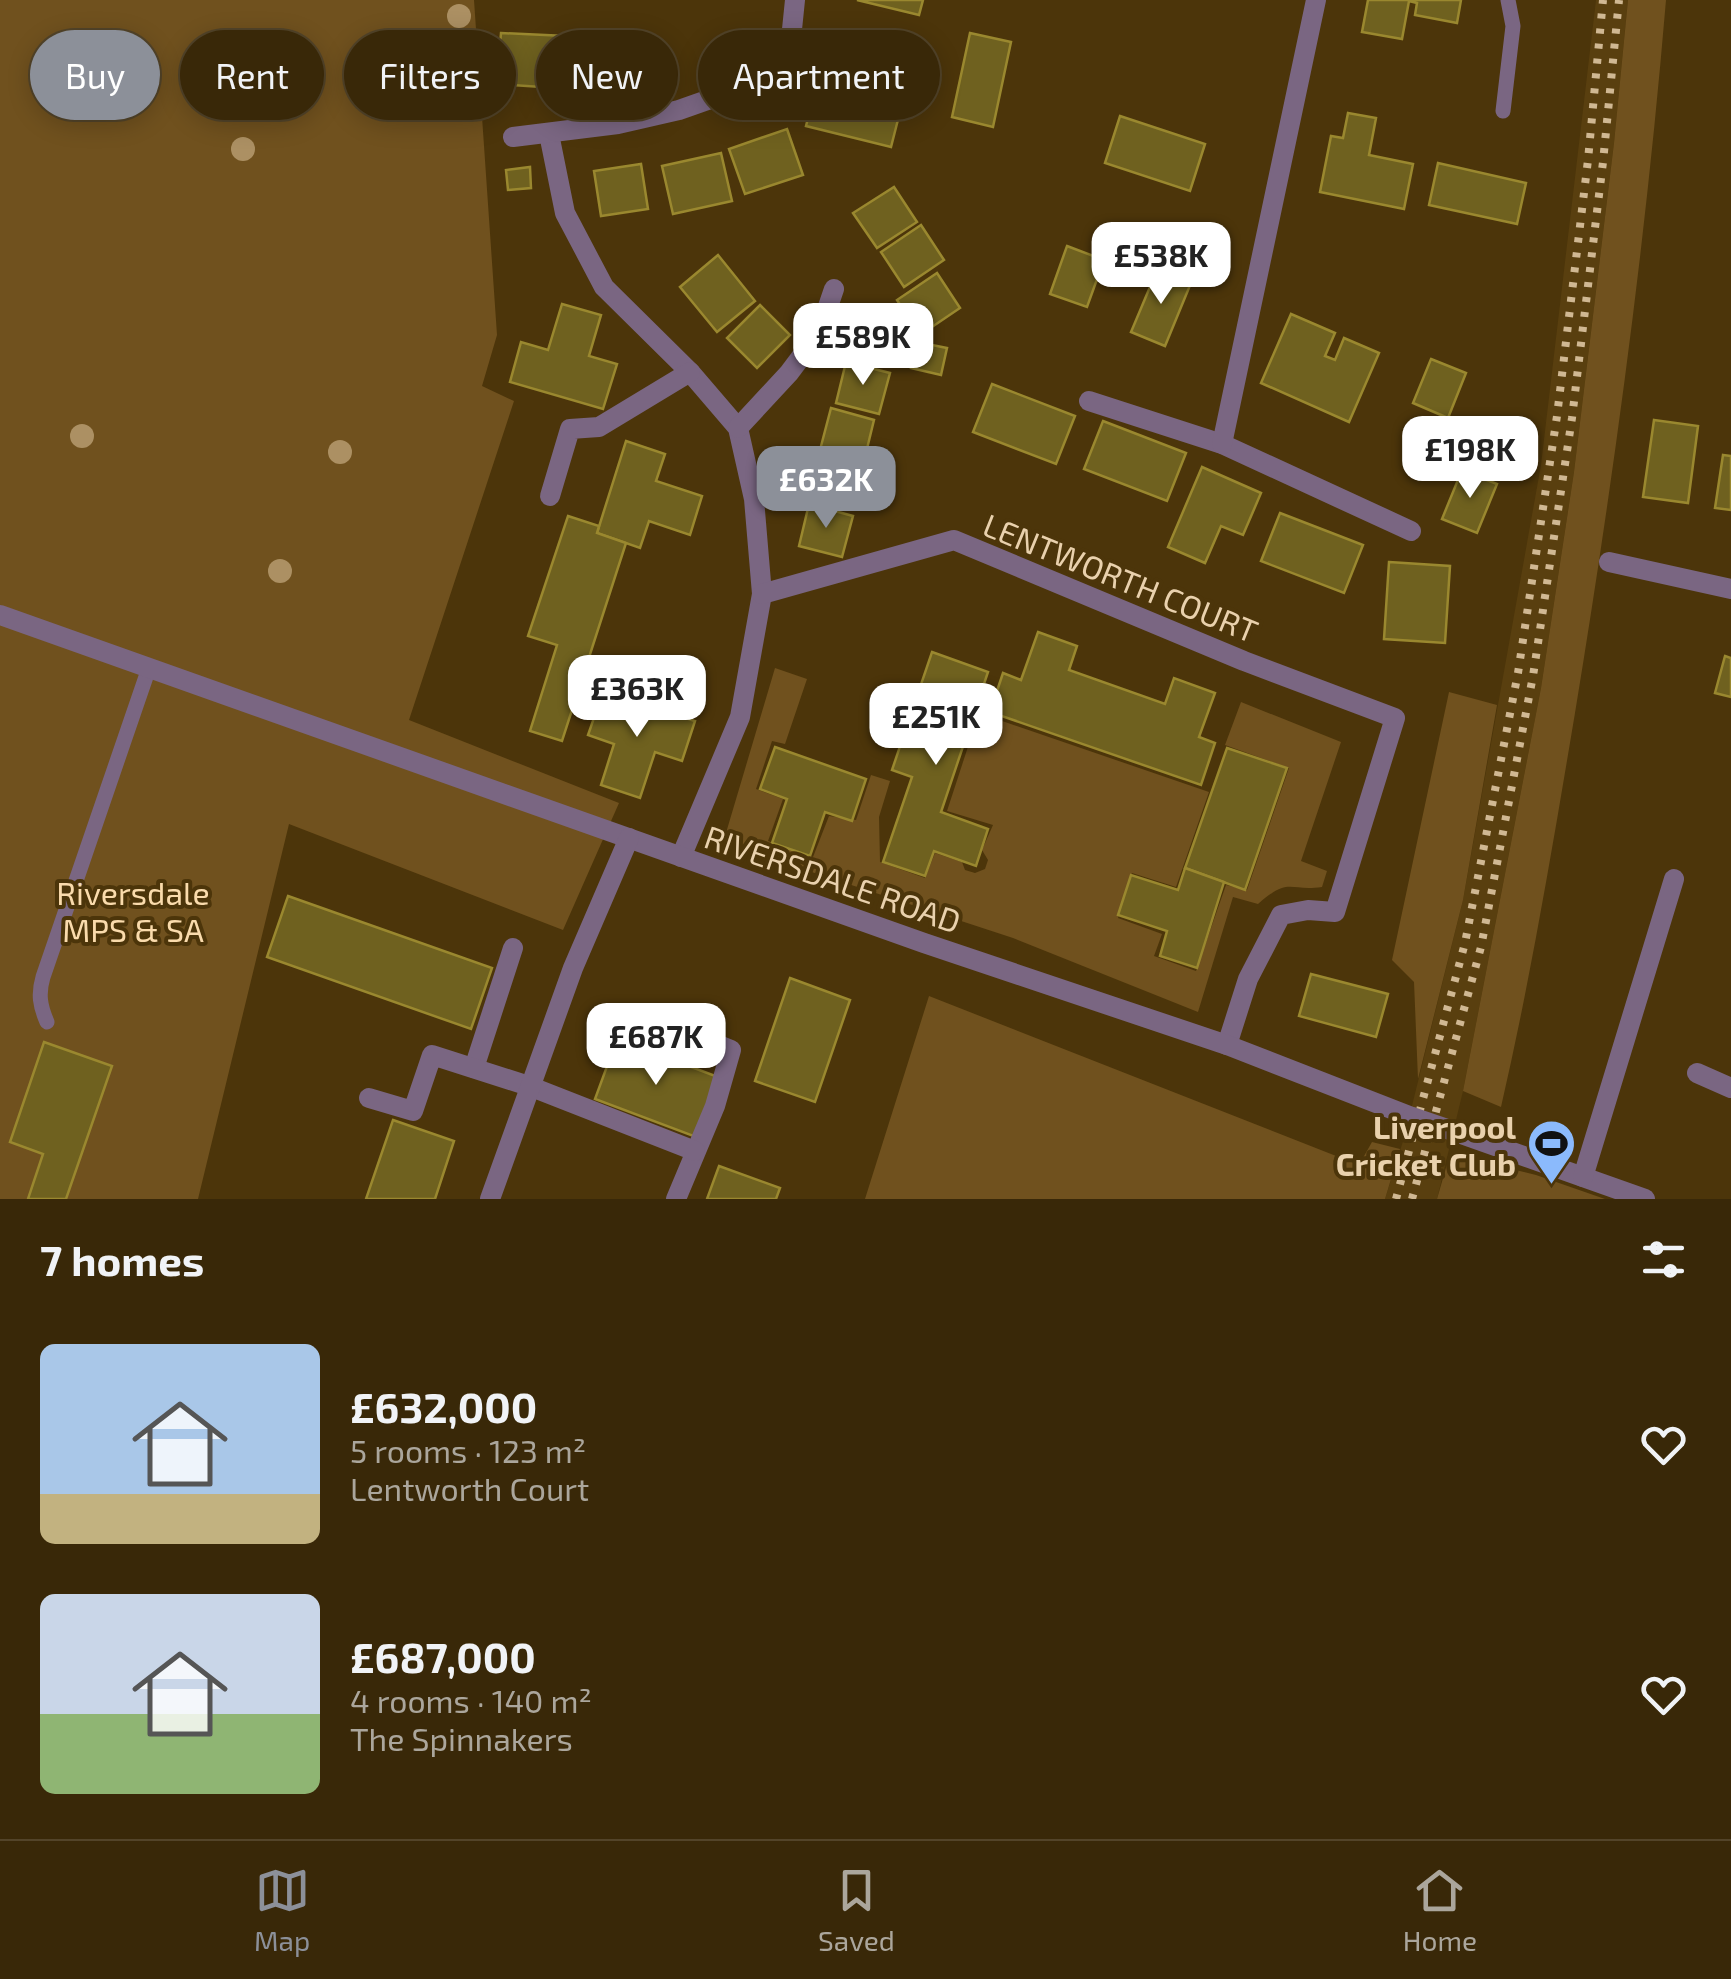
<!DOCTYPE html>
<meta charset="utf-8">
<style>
:root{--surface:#392808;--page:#443416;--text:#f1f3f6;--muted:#aba69c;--line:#534429;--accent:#8c9099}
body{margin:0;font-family:"Exo 2",sans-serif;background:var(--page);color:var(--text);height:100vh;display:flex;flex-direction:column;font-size:38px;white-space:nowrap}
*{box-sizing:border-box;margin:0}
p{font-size:32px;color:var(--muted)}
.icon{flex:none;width:55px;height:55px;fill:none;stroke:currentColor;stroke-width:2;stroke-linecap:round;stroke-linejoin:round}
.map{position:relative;height:1199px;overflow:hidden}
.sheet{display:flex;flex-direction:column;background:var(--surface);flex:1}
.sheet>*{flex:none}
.banner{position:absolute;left:30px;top:30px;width:1000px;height:90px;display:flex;gap:20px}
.price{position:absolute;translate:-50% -85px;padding:0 22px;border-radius:20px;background:#fff;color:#222;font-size:32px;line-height:65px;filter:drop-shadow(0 2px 5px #0008)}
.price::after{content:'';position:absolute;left:50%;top:60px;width:30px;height:22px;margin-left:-15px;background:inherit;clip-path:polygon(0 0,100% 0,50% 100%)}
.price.current{background:var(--accent);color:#fff}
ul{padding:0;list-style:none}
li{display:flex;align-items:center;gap:30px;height:250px;padding:0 40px}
li span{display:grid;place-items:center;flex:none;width:280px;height:200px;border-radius:15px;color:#555}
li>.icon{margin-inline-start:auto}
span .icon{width:120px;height:120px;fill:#fffc;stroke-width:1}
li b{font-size:42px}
h2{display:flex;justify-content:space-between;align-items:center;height:120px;padding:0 40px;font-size:42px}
.tag{padding:0 35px;border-radius:45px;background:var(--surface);box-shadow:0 5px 25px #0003,0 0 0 2px var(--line);font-size:35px;line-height:90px}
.tag.current{background:var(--accent);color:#fff}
.tabs{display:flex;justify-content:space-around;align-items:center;height:140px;border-top:2px solid var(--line);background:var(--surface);font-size:28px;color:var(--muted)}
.tabs a{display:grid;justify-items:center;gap:5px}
.tabs .current{color:var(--accent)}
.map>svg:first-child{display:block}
.built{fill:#593f0f}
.green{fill:#70511e}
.building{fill:#6f611f;stroke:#9a882f;stroke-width:2.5}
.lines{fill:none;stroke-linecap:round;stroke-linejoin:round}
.lane{stroke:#7a6682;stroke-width:15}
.street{stroke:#7a6682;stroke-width:20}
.rail{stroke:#d0b893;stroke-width:8;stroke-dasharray:5 10;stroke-linecap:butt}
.street-bridge{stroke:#7a6682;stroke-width:20}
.tree{fill:#ac9063}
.labels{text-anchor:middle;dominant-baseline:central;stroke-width:8;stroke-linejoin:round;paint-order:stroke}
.street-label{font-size:32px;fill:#e9d1ad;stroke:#4c350a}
.park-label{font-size:32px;fill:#fadbac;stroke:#4c350a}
.poi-label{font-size:32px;font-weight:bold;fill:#e9d1ad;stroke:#4c350a;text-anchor:end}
</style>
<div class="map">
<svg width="1731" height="1199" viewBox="0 0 1731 1199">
<rect width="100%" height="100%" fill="#4c350a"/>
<polygon class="built" points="1596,0 1628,0 1614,143 1574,472 1541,688 1463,1091 1437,1199 1385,1199 1404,1138 1463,900 1541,465"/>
<g class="green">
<polygon points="0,0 474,0 497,335 482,386 514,401 409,720 619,803 563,930 289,824 198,1199 0,1199"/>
<path d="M1628 0H1666C1646 239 1614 476 1575 713 1553 844 1531 977 1501 1107L1463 1091 1541 688 1574 472 1614 143Z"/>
<path d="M775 668 807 679 785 744 772 741 756 789 783 799 768 841 813 857 829 816 856 820 871 775 890 781 879 817 880 862 925 878 935 853 962 862 965 870 975 873 985 869 988 860 982 850 993 825 947 811 979 713 1209 792 1176 887 1132 873 1118 918 1162 934 1154 956 1196 971 1226 885 1247 890 1289 768 1225 745 1241 702 1341 742 1301 861 1327 871 1322 887C1289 892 1290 876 1258 904L1233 897 1198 1012 1013 938 723 843Z"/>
<polygon points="1449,692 1497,705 1463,900 1418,1079 1414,982 1392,960"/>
<polygon points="929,996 1359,1165 1372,1142 1400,1149 1385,1199 865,1199"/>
<polygon points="1450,1154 1536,1175 1605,1199 1437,1199"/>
</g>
<g class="building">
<polygon points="857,0 923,0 919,15"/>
<polygon points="1368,0 1461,0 1457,23 1415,15 1417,3 1409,1 1402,39 1362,32"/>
<polygon points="501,33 587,37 586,90 497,84"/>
<polygon points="970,33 1011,42 993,127 952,117"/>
<polygon points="817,83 902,104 891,147 806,126"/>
<polygon points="1348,113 1376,118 1369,155 1413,164 1404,209 1320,192 1331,136 1343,138"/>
<polygon points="1120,116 1205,144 1190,191 1105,163"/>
<polygon points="787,129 803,175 745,194 729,149"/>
<polygon points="721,153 732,201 673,214 662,166"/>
<polygon points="1438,163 1526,183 1517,224 1429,205"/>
<polygon points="641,164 648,209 601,216 594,171"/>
<polygon points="530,167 531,188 508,190 506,170"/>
<polygon points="894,187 917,222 877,248 853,213"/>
<polygon points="921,225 944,260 904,287 881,252"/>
<polygon points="1067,246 1104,260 1087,307 1050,294"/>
<polygon points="718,255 755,301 717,332 680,287"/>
<polygon points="1158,268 1191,283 1165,346 1131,332"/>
<polygon points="937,273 960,308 920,335 897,300"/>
<polygon points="562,304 601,315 589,356 617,364 603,409 510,382 521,342 548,350"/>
<polygon points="760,305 790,335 757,368 727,338"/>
<polygon points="1291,314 1335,333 1325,356 1335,360 1344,338 1379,353 1349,422 1261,383"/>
<polygon points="917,342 947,348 941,375 911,368"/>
<polygon points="1431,359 1466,373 1448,418 1413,403"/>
<polygon points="846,362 890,373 879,414 836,403"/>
<polygon points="992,384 1075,416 1056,464 973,432"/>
<polygon points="831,408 874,420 864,461 820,450"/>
<polygon points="1444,419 1491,437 1478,476 1429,458"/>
<polygon points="1654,420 1698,426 1688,503 1643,497"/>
<polygon points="1103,421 1186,453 1167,501 1084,469"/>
<polygon points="626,441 665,454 656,481 702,496 690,535 649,521 640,548 597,533"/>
<polygon points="1723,455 1731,456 1731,510 1715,508"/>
<polygon points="819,456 862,467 852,509 808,497"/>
<polygon points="1202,467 1261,493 1243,535 1221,526 1205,563 1168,547"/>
<polygon points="1462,470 1497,484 1477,533 1442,519"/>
<polygon points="809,504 853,516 842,557 799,546"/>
<polygon points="1280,513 1363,545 1344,593 1261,561"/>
<polygon points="568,516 599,526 597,533 626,543 562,741 530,731 557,645 528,636"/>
<polygon points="1389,562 1450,566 1445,643 1384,639"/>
<polygon points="1038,632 1077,646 1069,670 1165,704 1174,678 1215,693 1199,737 1215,743 1201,785 990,712 1003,673 1021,680"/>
<polygon points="932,652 988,672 941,812 988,829 976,866 934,851 925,876 883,862 912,777 892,770"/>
<polygon points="1725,656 1731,658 1731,697 1715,693"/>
<polygon points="603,692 695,721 682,761 655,752 640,798 601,785 614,744 588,735"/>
<polygon points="775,747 866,779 852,821 825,812 810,856 772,843 787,799 760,789"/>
<polygon points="1227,748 1287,768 1245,890 1185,868"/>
<polygon points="1185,868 1224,882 1197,968 1160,956 1167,931 1118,915 1131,875 1178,890"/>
<polygon points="288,896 492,968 471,1029 267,957"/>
<polygon points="1311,974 1388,994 1376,1037 1299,1016"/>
<polygon points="790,978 850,1000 815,1102 755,1081"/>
<polygon points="617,1039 718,1077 696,1137 595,1099"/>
<polygon points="44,1042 112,1066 66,1199 28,1199 43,1154 10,1142"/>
<polygon points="393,1120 454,1141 435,1199 366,1199"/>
<polygon points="719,1166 780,1188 776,1199 707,1199"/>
</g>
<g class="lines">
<g class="lane">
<polyline points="1503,111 1513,26 1508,0"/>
<path d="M47 1022C40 1006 38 994 43 977L149 668"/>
</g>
<g class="street">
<polyline points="790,49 917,70 919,63"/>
<polyline points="549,134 565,213 604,287 690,372 738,428 754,499 762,594 740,717 681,857"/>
<polyline points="513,137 618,124 679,110 750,85 790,49 795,0"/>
<polyline points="1089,401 1222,444 1411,531"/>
<polyline points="738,428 789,373 819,333 834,289"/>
<polyline points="1222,444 1316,0"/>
<polyline points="550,496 570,429 599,427 690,372"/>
<polyline points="1609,562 1731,589"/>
<polyline points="762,594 954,540 1244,661 1395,718 1335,912 1308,910 1281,915 1248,979 1227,1045"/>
<polyline points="0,615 924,943 1227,1045 1412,1117"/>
<polyline points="647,1016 731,1050 715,1106 676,1199"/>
<polyline points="474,1068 513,948"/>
<polyline points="1697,1073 1731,1088"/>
<polyline points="369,1098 413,1111 432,1055 529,1086 695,1151"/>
<polyline points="1453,1131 1645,1199"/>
<polyline points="1583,1177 1674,879"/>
<polyline points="490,1199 573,968 629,838"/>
</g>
<g class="rail">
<polyline points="1396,1199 1465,943 1518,673 1557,416 1588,160 1603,0"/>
<polyline points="1412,1199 1481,947 1533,676 1572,418 1603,162 1619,0"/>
</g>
<polyline class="street-bridge" points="1412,1117 1453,1131"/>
</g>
<g class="tree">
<circle cx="459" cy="16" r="12"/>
<circle cx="243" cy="149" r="12"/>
<circle cx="82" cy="436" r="12"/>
<circle cx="340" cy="452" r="12"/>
<circle cx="280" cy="571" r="12"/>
</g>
<defs>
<symbol id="stadium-pin" viewBox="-11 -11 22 30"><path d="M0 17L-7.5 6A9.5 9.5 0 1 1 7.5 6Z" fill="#8bbafc" stroke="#4c350a"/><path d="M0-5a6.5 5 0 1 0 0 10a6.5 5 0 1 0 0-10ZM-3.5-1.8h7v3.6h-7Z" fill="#111"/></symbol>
</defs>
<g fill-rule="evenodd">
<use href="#stadium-pin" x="1524" y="1116" width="55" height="75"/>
</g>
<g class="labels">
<g class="street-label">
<text transform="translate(1121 577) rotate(22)">LENTWORTH COURT</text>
<text transform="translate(833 878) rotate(19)">RIVERSDALE ROAD</text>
</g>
<g class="park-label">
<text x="133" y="892">Riversdale<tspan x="133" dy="37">MPS &amp; SA</tspan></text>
</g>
<g class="poi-label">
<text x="1516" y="1126">Liverpool<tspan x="1516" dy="37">Cricket Club</tspan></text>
</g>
</g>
</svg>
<b class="price" style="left:1161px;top:307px">£538K</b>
<b class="price" style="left:863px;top:388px">£589K</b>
<b class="price" style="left:1470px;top:501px">£198K</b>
<b class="price current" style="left:826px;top:531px">£632K</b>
<b class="price" style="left:637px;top:740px">£363K</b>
<b class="price" style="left:936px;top:768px">£251K</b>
<b class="price" style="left:656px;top:1088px">£687K</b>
<div class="banner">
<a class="tag current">Buy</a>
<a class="tag">Rent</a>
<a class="tag">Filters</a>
<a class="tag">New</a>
<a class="tag">Apartment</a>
</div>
</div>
<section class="sheet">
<h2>7 homes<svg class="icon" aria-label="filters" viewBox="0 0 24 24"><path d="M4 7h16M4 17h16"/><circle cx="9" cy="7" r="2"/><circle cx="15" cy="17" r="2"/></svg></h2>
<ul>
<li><span style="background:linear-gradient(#a9c7e8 75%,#c2b280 0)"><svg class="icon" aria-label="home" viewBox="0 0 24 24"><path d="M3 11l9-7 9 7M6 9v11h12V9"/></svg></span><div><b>£632,000</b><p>5 rooms · 123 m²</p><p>Lentworth Court</p></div><svg class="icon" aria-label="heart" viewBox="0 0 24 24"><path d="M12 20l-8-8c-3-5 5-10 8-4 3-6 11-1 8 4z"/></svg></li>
<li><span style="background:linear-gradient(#c9d6e8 60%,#8fb573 0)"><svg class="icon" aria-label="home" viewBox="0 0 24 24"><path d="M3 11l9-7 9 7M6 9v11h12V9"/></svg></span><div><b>£687,000</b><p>4 rooms · 140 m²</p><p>The Spinnakers</p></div><svg class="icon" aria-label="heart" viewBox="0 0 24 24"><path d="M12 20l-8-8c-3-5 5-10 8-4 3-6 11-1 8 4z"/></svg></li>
</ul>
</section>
<nav class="tabs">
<a class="current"><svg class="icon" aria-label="map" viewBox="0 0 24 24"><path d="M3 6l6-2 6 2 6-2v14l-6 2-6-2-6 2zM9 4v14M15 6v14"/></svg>Map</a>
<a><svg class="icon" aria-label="saved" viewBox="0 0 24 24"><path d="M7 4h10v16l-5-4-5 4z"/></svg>Saved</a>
<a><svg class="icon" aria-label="home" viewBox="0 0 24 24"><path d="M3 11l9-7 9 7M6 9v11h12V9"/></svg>Home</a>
</nav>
